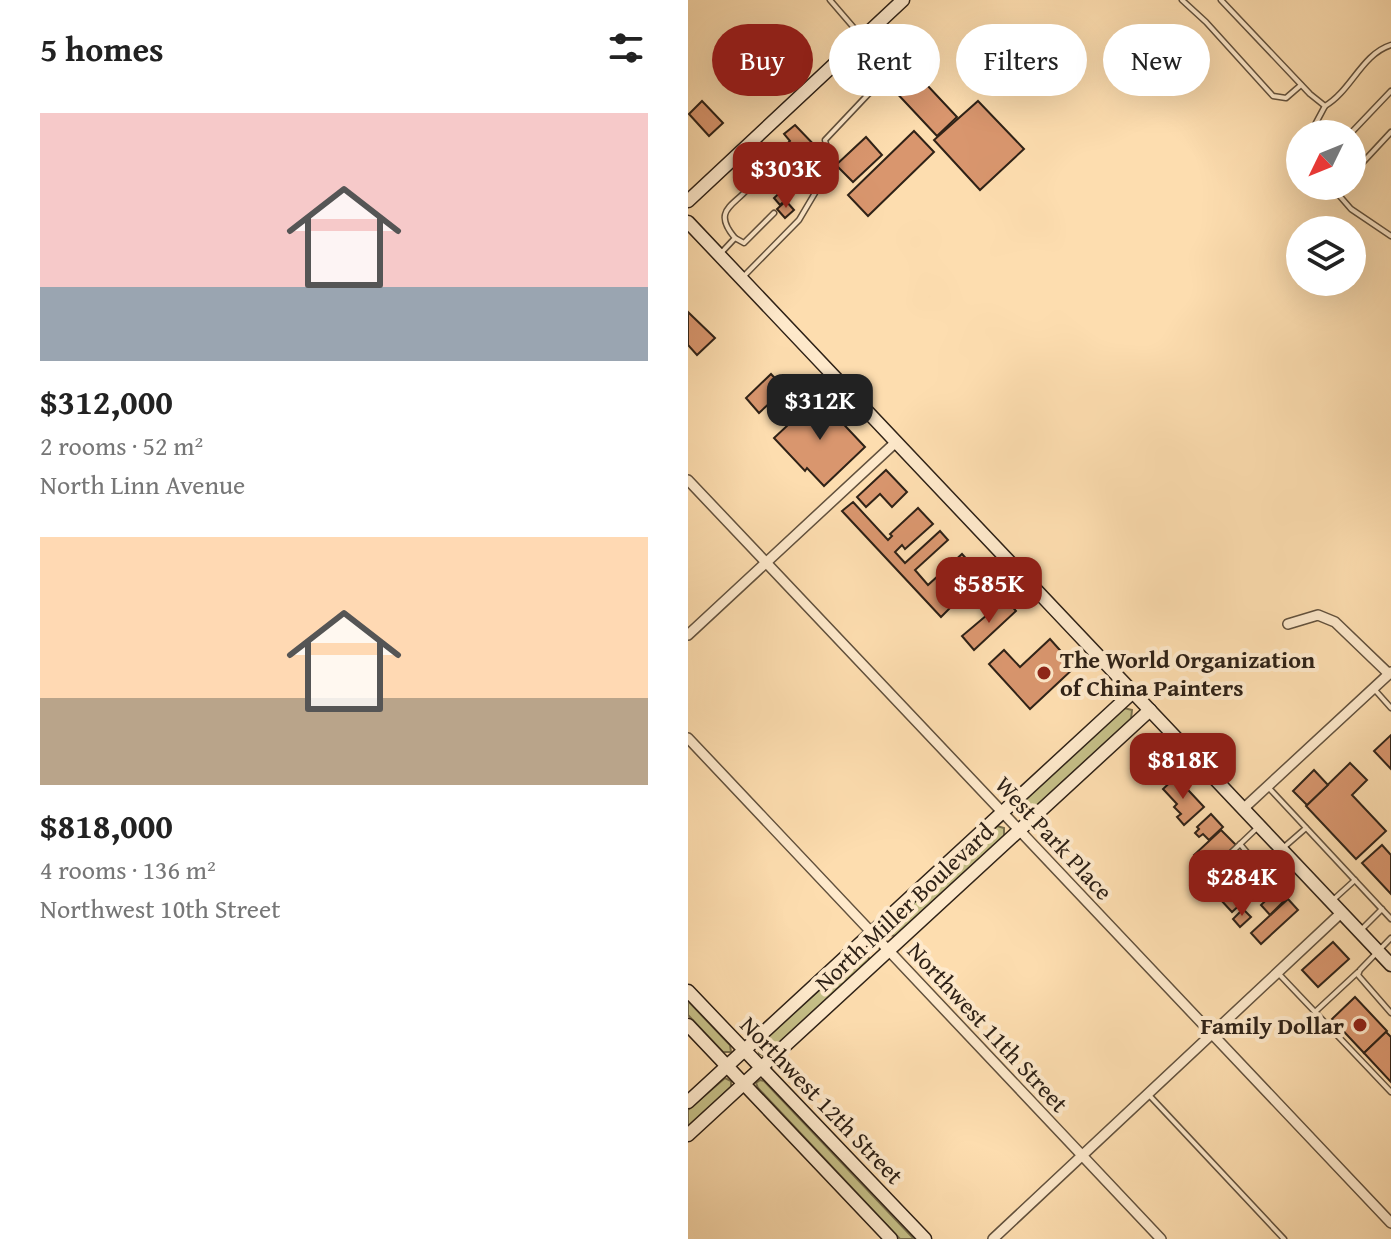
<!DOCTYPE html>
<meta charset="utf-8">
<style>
:root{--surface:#fff;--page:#f6f6f6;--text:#222;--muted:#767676;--accent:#8f2418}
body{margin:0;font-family:"Gentium Book Plus",serif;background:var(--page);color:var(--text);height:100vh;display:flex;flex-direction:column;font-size:30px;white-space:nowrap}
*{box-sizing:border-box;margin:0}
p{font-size:26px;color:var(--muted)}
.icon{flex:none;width:44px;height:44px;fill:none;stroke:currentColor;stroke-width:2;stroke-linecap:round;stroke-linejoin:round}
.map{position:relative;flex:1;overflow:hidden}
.drawer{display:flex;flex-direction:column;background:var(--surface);width:688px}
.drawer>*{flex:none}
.guide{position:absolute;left:24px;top:24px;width:558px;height:72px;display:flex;gap:16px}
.needle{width:52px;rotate:227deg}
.tools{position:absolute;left:598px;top:120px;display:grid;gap:16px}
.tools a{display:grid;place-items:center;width:80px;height:80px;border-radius:50%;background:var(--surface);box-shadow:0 8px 32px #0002;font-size:40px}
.price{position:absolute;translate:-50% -68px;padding:0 18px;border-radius:16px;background:var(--accent);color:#fff;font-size:26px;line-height:52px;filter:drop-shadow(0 2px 4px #0008)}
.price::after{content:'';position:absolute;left:50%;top:48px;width:24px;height:18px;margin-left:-12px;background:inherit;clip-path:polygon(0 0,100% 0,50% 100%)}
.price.on{background:#222;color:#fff}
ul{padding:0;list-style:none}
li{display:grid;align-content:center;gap:16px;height:424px;padding:0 40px}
li span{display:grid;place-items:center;height:248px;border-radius:0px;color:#555}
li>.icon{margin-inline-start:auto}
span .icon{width:144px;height:144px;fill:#fffc;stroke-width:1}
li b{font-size:34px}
h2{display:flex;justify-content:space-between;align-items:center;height:96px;padding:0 40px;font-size:34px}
.chip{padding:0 28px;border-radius:36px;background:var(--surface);box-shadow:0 8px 32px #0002;font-size:28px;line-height:72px}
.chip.on{background:var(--accent);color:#fff}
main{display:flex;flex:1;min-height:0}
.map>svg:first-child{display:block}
.green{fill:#c5bf87;stroke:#7a704f;stroke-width:2}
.building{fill:#d9966e;stroke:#2f2217;stroke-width:2}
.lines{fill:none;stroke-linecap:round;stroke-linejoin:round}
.lane-casing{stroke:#62513d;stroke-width:7}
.street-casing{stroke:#62513d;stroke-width:12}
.secondary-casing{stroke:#2f2217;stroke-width:15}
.lane{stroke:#fee9cb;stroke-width:4}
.street{stroke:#fee9cb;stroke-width:9}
.secondary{stroke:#fee9cb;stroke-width:12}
.poi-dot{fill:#8f2418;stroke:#fee9cb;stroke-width:3}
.labels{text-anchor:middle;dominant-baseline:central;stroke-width:8;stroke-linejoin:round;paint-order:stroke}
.poi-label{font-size:24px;font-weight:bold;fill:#2f2217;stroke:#fee9cb;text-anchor:start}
.street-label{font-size:24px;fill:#2f2217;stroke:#fee9cb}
</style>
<main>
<section class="drawer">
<h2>5 homes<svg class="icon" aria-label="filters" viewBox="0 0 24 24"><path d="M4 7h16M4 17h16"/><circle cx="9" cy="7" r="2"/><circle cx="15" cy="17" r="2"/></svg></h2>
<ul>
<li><span style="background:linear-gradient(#f6c9c9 70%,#9aa5b1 0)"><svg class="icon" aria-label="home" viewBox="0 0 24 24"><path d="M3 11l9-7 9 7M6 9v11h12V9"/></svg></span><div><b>$312,000</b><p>2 rooms · 52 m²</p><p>North Linn Avenue</p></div></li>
<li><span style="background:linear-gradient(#ffd9b3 65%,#b9a48a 0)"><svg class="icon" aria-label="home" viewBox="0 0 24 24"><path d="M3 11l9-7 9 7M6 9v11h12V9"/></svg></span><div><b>$818,000</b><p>4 rooms · 136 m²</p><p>Northwest 10th Street</p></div></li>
</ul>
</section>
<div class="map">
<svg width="703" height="1239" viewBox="0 0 703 1239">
<rect width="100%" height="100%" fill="#fdddaf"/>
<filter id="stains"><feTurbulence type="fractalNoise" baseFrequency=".0025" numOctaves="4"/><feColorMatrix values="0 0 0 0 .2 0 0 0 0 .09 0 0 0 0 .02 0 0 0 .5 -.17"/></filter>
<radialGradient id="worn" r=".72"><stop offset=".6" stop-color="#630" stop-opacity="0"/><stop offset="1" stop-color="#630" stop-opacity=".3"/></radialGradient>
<g class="green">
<polygon points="436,708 444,710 443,719 339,815 331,814 330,805"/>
<polygon points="309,826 316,828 316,838 209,936 200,935 200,926"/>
<polygon points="175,951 180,954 181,960 79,1056 71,1054 70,1045"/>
<polygon points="0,1001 42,1045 43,1052 35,1052 0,1015"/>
<polygon points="37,1078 43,1081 43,1087 0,1128 0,1110"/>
<polygon points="72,1080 76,1081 226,1239 212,1239 70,1088 68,1083"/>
</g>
<g class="building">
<polygon points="208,52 269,117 249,136 188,71"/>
<polygon points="14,101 35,123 21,136 1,114"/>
<polygon points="290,101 336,149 292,190 246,140"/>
<polygon points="107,125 131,150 121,159 128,167 102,191 105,193 92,205 86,198 98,187 75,166 102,141 96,134"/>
<polygon points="226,131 246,152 180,216 160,195"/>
<polygon points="178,137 194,155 165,182 148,165"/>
<polygon points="98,201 106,210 97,218 89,209"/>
<polygon points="0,312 27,338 9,355 0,345"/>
<polygon points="83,374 97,389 71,413 58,398"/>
<polygon points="130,397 177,447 136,486 119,468 117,471 86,438"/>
<polygon points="198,470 219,492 204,507 192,494 178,507 169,497"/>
<polygon points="165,502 200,540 204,536 202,534 230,508 245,524 217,549 214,545 207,552 217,563 252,531 260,540 227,570 240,585 274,554 284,565 252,595 263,607 253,617 154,511"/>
<polygon points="318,599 328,611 286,650 274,636"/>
<polygon points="362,639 387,667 342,709 301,664 316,650 332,667"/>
<polygon points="703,735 703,769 686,751"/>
<polygon points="662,763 679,780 664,795 698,831 668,859 618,806"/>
<polygon points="626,770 640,785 619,805 605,791"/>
<polygon points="488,777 516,807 496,825 489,817 493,814 486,807 489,804 475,789"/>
<polygon points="523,814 535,827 521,840 515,834 511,837 507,833 511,829 509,827"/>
<polygon points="533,830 548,845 520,871 506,855"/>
<polygon points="694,845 703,855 703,894 674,863"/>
<polygon points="546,854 554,863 545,871 537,862"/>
<polygon points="543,889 555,902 544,912 532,899"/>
<polygon points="590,889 599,898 582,915 573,905"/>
<polygon points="600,899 610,910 573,944 563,933"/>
<polygon points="555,909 563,917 552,927 545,919"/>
<polygon points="645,942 661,959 630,987 614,970"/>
<polygon points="667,997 699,1031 676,1053 644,1019"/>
<polygon points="698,1032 703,1037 703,1082 676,1053"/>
</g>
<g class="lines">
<defs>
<g id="lane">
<polyline points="142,0 173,36"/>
<polyline points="494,0 518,22 585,96 598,98 613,85"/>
<path d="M533 0 622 94 637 106C663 91 674 54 703 45"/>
<polyline points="622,134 637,106"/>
<polyline points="662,134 703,91"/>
<polyline points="664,174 703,132"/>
<polyline points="643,186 663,209 703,236"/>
<polyline points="47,238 56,243 86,213"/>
<path d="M33 253 47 238C19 205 56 205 67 177L51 158"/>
<polyline points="55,277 111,220 143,166 137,140 189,85 184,75 186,69 206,46 189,27"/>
<polyline points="687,690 703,708"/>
<polyline points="581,788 703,919"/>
<path d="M552 844C569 864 576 878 600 857"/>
<polyline points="595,848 618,828"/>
<polyline points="526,869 569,828"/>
<polyline points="645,900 667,880"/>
<polyline points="673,930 694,909"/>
<polyline points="703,938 672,970 670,975 703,1013"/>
<polyline points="590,973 703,1092"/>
<polyline points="627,1012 670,972"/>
<polyline points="461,1095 596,1239"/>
</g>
<g id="street">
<polyline points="0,480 703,1223"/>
<polyline points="600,624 630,615 647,622 701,674"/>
<polyline points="0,635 208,442"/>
<polyline points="0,738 473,1239"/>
<polyline points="555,809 703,672"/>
<polyline points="305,1239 653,913"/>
</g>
<g id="secondary">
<polyline points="0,201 215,0"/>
<polyline points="0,222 703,965"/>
<polyline points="0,991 237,1239"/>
<polyline points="0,1025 203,1239"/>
<polyline points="0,1102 445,692"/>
<polyline points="0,1135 462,710"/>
</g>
</defs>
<use href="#lane" class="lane-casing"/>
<use href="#street" class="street-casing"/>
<use href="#secondary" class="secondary-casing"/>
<use href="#lane" class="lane"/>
<use href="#street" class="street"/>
<use href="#secondary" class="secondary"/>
</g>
<g class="poi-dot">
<circle cx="356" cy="673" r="8"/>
<circle cx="672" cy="1025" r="8"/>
</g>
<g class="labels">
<g class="poi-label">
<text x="372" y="659">The World Organization<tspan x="372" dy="28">of China Painters</tspan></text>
<text x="656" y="1025" text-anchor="end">Family Dollar</text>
</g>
<g class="street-label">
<text transform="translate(366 838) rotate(47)">West Park Place</text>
<text transform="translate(216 907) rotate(-43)">North Miller Boulevard</text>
<text transform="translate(300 1027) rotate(47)">Northwest 11th Street</text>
<text transform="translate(134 1100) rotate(46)">Northwest 12th Street</text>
</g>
</g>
<rect width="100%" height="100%" filter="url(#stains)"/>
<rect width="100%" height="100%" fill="url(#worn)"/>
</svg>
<div class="tools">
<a><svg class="needle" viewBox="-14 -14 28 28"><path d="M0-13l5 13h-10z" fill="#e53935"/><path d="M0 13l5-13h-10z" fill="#767676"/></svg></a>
<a><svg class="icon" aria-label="layers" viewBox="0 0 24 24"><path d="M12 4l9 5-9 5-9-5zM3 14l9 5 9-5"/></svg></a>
</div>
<b class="price" style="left:98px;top:210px">$303K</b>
<b class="price on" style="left:132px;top:442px">$312K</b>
<b class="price" style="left:301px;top:625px">$585K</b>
<b class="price" style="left:495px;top:801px">$818K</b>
<b class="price" style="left:554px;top:918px">$284K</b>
<div class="guide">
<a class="chip on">Buy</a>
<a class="chip">Rent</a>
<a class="chip">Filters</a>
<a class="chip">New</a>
</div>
</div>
</main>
